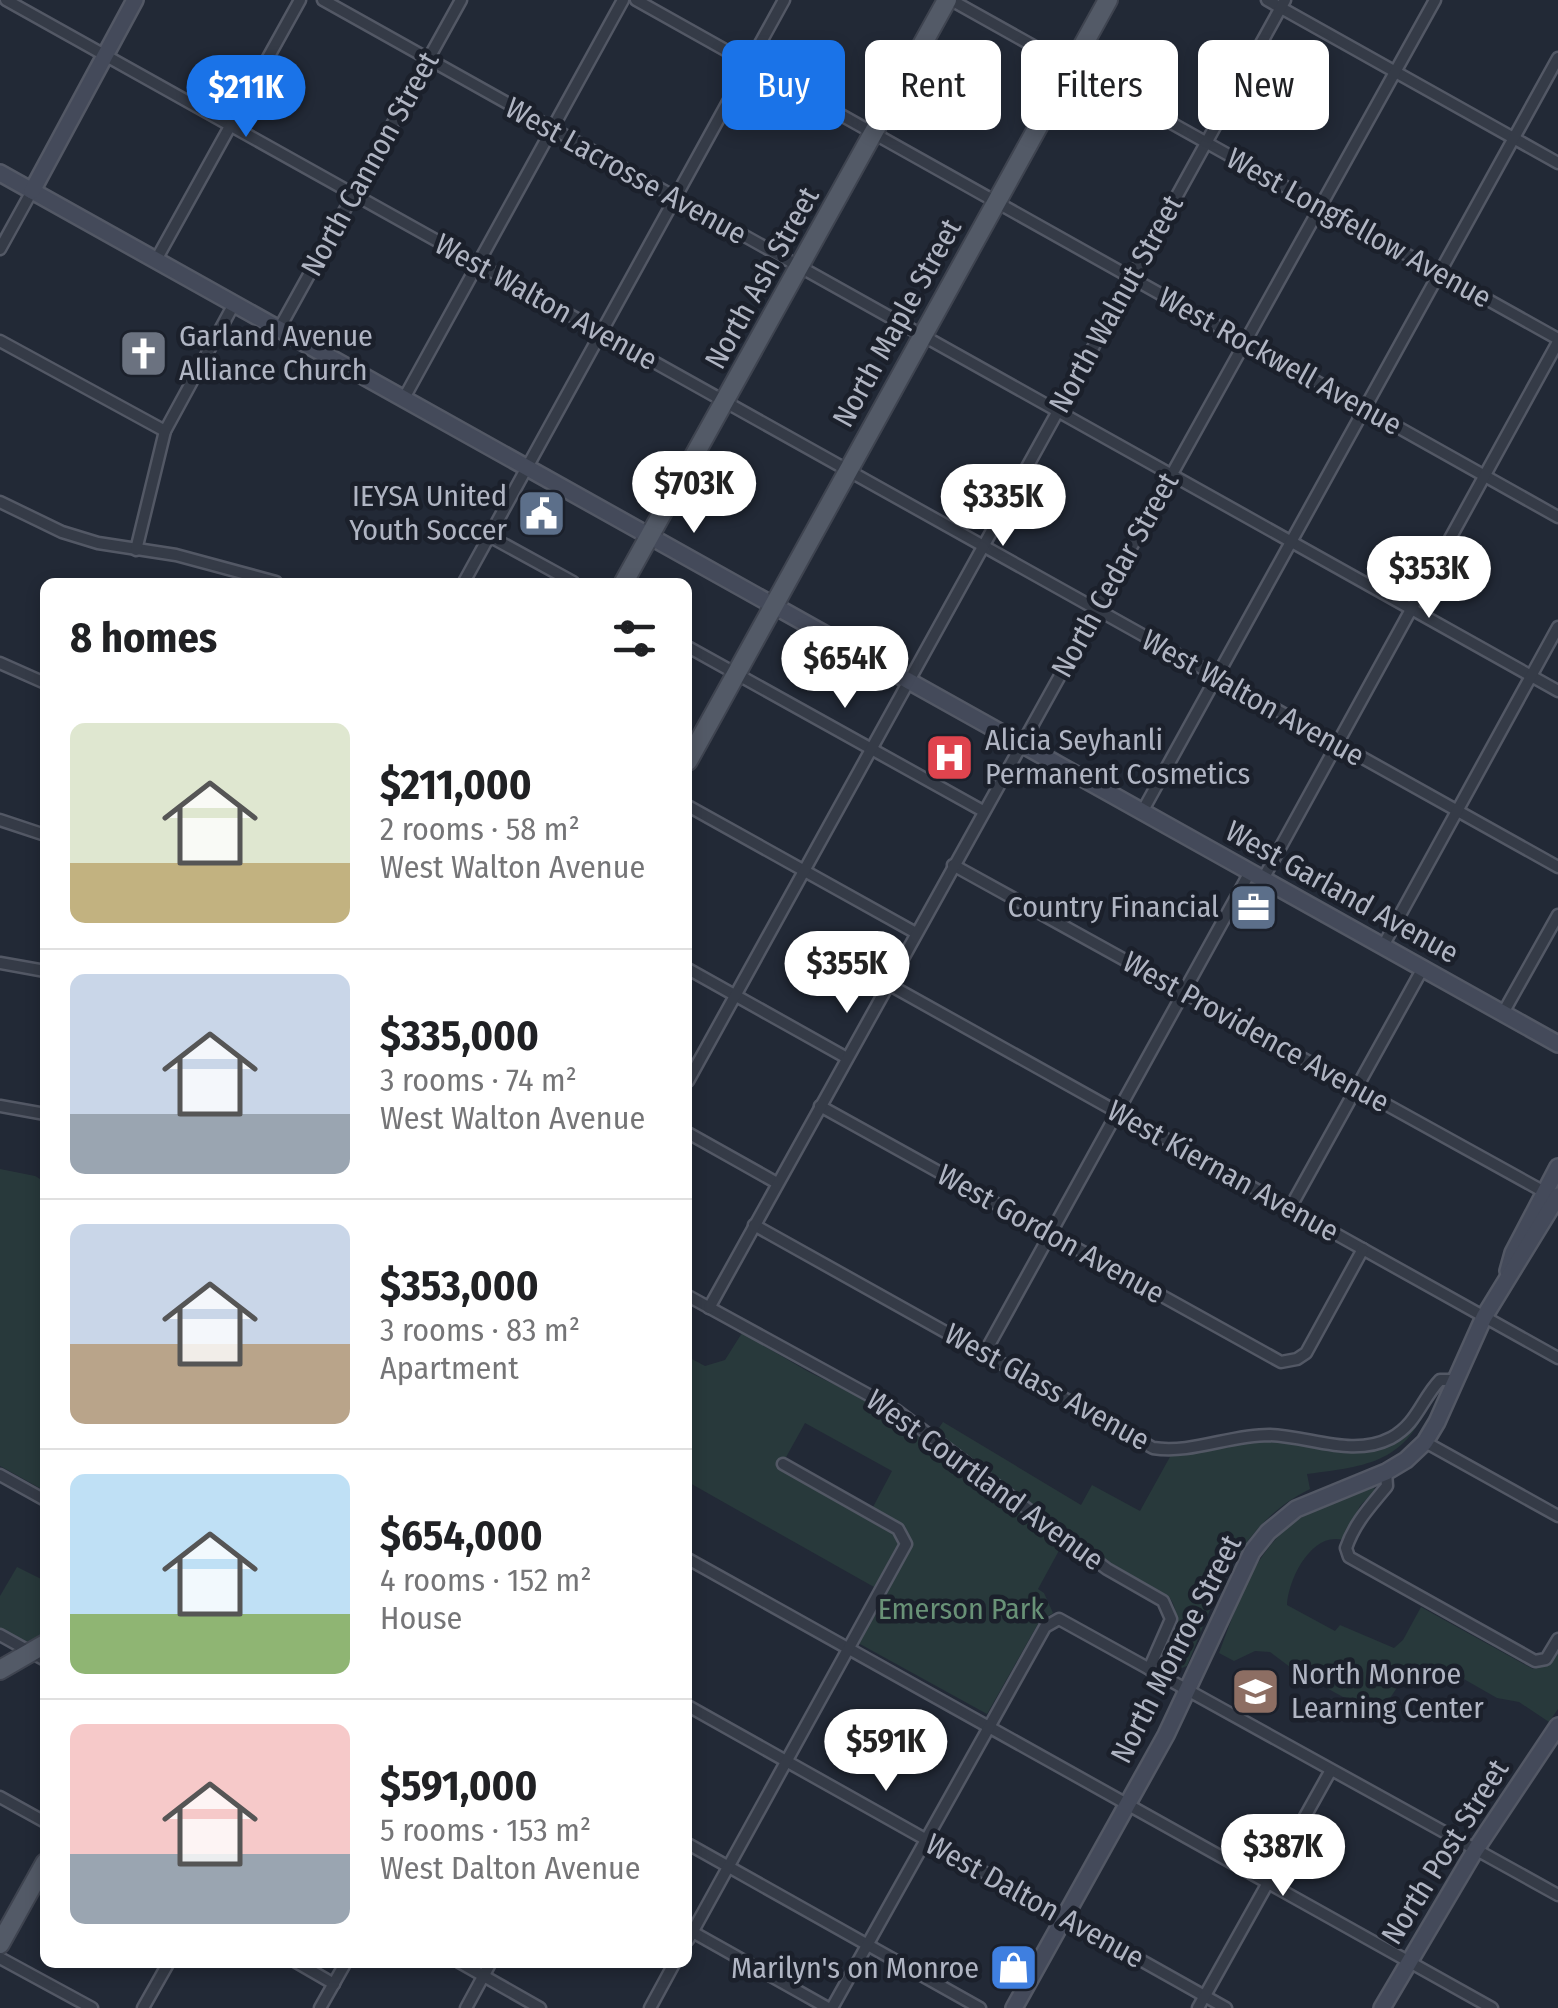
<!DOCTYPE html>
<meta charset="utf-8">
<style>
:root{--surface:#fff;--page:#f6f6f6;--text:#202124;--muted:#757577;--line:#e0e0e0;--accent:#1a73e8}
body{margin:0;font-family:"Fira Sans Condensed",sans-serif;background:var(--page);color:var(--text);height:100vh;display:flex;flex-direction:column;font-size:38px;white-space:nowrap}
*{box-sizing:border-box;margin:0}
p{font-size:32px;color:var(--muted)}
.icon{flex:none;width:55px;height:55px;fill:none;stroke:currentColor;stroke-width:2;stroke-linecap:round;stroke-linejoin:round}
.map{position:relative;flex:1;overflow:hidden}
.details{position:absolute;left:40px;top:578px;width:652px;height:1390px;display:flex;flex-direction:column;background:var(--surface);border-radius:15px;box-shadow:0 5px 15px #0003}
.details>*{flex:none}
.banner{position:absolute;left:722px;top:40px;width:685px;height:90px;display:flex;gap:20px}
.price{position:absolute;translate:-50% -85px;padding:0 22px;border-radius:35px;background:#fff;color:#222;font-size:32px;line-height:65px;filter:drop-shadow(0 2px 5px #0008)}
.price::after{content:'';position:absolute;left:50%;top:60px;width:30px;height:22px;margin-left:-15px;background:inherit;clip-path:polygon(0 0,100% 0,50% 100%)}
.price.selected{background:var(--accent);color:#fff}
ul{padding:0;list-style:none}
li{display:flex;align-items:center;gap:30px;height:250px;padding:0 30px}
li+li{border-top:2px solid var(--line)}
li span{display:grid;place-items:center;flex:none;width:280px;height:200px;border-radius:15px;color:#555}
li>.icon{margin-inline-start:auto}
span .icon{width:120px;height:120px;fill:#fffc;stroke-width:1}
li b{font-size:42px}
h2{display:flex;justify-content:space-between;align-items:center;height:120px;padding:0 30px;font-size:42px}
.pill{padding:0 35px;border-radius:15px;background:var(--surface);box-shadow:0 5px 15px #0003;font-size:35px;line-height:90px}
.pill.selected{background:var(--accent);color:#fff}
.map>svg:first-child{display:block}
.green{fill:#28393b}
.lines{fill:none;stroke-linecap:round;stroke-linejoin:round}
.street-casing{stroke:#535865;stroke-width:15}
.secondary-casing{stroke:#535865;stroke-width:20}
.primary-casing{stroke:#3f4450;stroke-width:22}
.street{stroke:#353b47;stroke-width:10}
.secondary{stroke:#444a5a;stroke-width:15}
.primary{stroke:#535a67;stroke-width:18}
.labels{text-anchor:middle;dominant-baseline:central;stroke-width:9;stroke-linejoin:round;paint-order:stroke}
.street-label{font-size:30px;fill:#b0b5c3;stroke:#1b202b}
.poi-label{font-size:30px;fill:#b0b5c3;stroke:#1b202b;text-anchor:start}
.park-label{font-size:30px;fill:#699277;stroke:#1b202b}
</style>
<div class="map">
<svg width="1558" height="2008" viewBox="0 0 1558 2008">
<rect width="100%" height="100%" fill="#222936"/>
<g class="green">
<polygon points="0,1169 35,1176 45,1182 45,1491 0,1466"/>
<polygon points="742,1333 809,1372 896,1415 1062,1545 1038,1589 1044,1593 1053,1613 1039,1622 987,1714 860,1644 860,1639 911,1544 905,1526 873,1507 892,1471 805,1423 780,1468 894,1531 900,1542 874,1587 688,1482 688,1357 705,1366 725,1360"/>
<path d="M1436 1390C1406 1460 1379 1465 1307 1474L1310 1489C1238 1524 1216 1597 1187 1666L1172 1672 1161 1663C1168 1640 1185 1621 1170 1598L1074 1541 936 1432 943 1422 1081 1505 1092 1485 1140 1511 1171 1455 1256 1439 1387 1443Z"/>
<path d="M1373 1487 1375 1490 1360 1506 1343 1540C1312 1531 1288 1579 1287 1605L1335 1631 1340 1625 1394 1648 1403 1640 1421 1607 1533 1669 1550 1662 1558 1644V1709L1549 1722 1519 1702 1497 1698 1441 1666 1409 1670 1388 1701 1375 1706 1343 1697 1294 1670 1270 1652 1255 1651 1234 1661 1219 1653C1238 1604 1254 1547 1302 1517 1323 1504 1350 1497 1373 1487Z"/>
<polygon points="17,1567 45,1581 45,1636 30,1644 0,1630 0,1596"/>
</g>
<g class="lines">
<defs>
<g id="street">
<polyline points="6,0 1558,867"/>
<polyline points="323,0 1558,691"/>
<polyline points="636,0 1558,517"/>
<polyline points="951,0 1558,339"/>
<polyline points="1267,0 1558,163"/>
<polyline points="0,249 32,191"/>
<polyline points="156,260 300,0"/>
<polyline points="279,329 461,0"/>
<polyline points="0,341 165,431"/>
<polyline points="403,400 623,0"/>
<polyline points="0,502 62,532 98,543 176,555 276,582"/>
<polyline points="489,536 573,582"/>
<polyline points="136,550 165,431 234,304"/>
<polyline points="464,582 784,0"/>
<polyline points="688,647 983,811"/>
<polyline points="0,663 45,683"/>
<polyline points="688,806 916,933"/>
<polyline points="1142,812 1558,58"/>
<polyline points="0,820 45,835"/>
<polyline points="953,865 1548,1194"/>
<polyline points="1263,879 1558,342"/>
<polyline points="1383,946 1558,627"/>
<polyline points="0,963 45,971"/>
<polyline points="688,969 847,1058"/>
<polyline points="888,984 1558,1358"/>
<polyline points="1503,1013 1558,915"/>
<polyline points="688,1081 1285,0"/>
<polyline points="0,1106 45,1114"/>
<polyline points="820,1106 1281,1362 1297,1359 1306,1353 1363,1249"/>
<polyline points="688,1133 777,1183"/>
<polyline points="1290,1208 1423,968"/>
<path d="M754 1225 1153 1448C1192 1454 1229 1435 1269 1435 1310 1436 1352 1458 1391 1438 1417 1424 1421 1400 1440 1380H1453"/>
<polyline points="688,1296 896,1410 1107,1569 1163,1601 1171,1619 1149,1669"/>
<polyline points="709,1308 1435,0"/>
<polyline points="984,1354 1250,872"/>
<polyline points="1425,1442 1558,1516"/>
<path d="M1386 1472 1387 1486C1370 1507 1355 1522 1346 1548L1349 1557 1535 1661 1546 1659 1558 1639"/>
<polyline points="0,1475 45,1500"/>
<polyline points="688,1559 1492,2008"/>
<polyline points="0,1635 45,1660"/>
<polyline points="688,1706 1226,2008"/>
<polyline points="0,1797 45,1822"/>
<polyline points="688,1844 980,2008"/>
<polyline points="689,1930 828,2008"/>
<polyline points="688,1940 906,1544 898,1529 783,1464"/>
<polyline points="0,1958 92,2008"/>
<polyline points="296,1962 334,1984"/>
<polyline points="459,1962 540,2008"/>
<polyline points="143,2008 169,1962"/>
<polyline points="320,2008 346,1962"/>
<polyline points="466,2008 491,1962"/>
<polyline points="650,2008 675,1962"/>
<polyline points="832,2008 1045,1627 1059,1619 1558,1895"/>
<polyline points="1198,2008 1331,1770"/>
</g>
<g id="secondary">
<polyline points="0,173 1558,1044"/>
<polyline points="32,191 135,0"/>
<polyline points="1508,1271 1513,1253 1558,1167"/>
<polyline points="1014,2008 1166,1735 1252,1552 1268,1532 1296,1509 1386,1472 1406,1460 1425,1442 1437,1422 1484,1317 1558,1196"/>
<polyline points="1382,2008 1476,1849 1558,1726"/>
</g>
<g id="primary">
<polyline points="624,582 947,0"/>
<polyline points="688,761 1108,0"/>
<polyline points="0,1670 45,1644"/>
<polyline points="0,1944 45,1863"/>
</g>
</defs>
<use href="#street" class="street-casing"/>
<use href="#secondary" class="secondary-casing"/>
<use href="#primary" class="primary-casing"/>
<use href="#street" class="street"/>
<use href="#secondary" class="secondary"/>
<use href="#primary" class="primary"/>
</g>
<defs>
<symbol id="church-square" viewBox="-11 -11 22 22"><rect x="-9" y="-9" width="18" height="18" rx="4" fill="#6b7280" stroke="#1b202b"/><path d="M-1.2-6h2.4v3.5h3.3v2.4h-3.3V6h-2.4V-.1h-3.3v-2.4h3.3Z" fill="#fff"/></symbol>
<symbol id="civic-square" viewBox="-11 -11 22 22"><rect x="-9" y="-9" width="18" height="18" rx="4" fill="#5c6f8a" stroke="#1b202b"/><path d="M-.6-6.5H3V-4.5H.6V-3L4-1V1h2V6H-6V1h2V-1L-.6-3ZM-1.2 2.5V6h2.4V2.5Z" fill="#fff"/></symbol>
<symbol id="hospital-square" viewBox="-11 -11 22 22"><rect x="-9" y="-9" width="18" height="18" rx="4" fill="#e0444e" stroke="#1b202b"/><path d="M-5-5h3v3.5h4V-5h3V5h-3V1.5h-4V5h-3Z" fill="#fff"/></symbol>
<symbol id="office-square" viewBox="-11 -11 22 22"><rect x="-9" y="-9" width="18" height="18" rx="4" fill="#5c6f8a" stroke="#1b202b"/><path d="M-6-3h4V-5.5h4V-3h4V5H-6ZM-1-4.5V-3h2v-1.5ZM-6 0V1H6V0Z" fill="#fff"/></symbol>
<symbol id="school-square" viewBox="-11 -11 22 22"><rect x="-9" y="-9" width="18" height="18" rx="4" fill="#8d6e63" stroke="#1b202b"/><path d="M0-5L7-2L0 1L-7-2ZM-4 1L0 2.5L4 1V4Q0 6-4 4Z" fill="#fff"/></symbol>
<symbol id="shop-square" viewBox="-11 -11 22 22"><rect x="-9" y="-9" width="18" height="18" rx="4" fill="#3f7fe0" stroke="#1b202b"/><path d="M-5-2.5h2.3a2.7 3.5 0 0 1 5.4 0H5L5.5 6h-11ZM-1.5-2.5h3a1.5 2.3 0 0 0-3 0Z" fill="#fff"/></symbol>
</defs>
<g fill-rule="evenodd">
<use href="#church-square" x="116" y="326" width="55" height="55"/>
<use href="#civic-square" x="514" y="486" width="55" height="55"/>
<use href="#hospital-square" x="922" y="730" width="55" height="55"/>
<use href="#office-square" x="1226" y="880" width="55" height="55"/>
<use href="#school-square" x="1228" y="1664" width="55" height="55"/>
<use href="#shop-square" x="986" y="1940" width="55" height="55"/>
</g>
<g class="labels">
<g class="street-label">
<text transform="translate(370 164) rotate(-61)">North Cannon Street</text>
<text transform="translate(626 171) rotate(29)">West Lacrosse Avenue</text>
<text transform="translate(1359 228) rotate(29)">West Longfellow Avenue</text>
<text transform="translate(762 278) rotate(-61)">North Ash Street</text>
<text transform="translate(546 302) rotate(29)">West Walton Avenue</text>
<text transform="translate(1116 304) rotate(-61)">North Walnut Street</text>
<text transform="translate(897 323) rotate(-61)">North Maple Street</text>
<text transform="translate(1280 361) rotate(29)">West Rockwell Avenue</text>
<text transform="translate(1115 575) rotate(-61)">North Cedar Street</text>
<text transform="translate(1253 698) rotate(29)">West Walton Avenue</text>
<text transform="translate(1342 892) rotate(29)">West Garland Avenue</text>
<text transform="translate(1256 1032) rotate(29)">West Providence Avenue</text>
<text transform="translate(1223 1171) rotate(29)">West Kiernan Avenue</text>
<text transform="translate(1051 1234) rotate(29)">West Gordon Avenue</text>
<text transform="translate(1047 1387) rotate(29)">West Glass Avenue</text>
<text transform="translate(985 1480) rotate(36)">West Courtland Avenue</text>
<text transform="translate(1176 1649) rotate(-63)">North Monroe Street</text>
<text transform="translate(1445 1852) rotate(-58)">North Post Street</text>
<text transform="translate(1035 1901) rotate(29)">West Dalton Avenue</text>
</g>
<g class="poi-label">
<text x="179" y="336">Garland Avenue<tspan x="179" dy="34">Alliance Church</tspan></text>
<text x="507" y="496" text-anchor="end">IEYSA United<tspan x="507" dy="34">Youth Soccer</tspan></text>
<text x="985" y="740">Alicia Seyhanli<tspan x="985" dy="34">Permanent Cosmetics</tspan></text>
<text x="1219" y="907" text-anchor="end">Country Financial</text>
<text x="1291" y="1674">North Monroe<tspan x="1291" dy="34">Learning Center</tspan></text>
<text x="979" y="1968" text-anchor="end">Marilyn's on Monroe</text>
</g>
<g class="park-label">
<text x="961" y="1609">Emerson Park</text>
</g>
</g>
</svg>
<b class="price selected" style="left:246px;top:140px">$211K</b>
<b class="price" style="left:694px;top:536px">$703K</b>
<b class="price" style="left:1003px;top:549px">$335K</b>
<b class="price" style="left:1429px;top:621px">$353K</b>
<b class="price" style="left:845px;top:711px">$654K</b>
<b class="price" style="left:847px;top:1016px">$355K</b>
<b class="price" style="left:886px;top:1794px">$591K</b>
<b class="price" style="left:1283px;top:1899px">$387K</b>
<div class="banner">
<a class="pill selected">Buy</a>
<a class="pill">Rent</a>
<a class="pill">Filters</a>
<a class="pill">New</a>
</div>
<section class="details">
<h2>8 homes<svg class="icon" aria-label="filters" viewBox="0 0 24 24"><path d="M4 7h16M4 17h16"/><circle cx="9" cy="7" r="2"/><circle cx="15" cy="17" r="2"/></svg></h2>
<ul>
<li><span style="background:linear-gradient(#dfe7d0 70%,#c2b280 0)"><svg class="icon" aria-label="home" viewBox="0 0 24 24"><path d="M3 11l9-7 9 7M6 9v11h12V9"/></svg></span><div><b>$211,000</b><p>2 rooms · 58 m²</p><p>West Walton Avenue</p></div></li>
<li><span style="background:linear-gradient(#c9d6e8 70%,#9aa5b1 0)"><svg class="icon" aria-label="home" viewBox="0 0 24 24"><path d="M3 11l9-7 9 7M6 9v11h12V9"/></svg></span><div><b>$335,000</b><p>3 rooms · 74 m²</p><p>West Walton Avenue</p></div></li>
<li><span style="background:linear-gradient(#c9d6e8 60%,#b9a48a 0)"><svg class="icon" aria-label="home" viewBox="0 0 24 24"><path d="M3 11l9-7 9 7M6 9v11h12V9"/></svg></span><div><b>$353,000</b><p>3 rooms · 83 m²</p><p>Apartment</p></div></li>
<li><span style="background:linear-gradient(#bfe0f5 70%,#8fb573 0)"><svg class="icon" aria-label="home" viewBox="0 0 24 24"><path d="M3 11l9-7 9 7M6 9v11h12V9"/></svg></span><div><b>$654,000</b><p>4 rooms · 152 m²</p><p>House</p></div></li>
<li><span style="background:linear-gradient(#f6c9c9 65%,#9aa5b1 0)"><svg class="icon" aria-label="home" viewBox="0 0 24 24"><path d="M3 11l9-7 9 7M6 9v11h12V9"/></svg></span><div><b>$591,000</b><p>5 rooms · 153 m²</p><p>West Dalton Avenue</p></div></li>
</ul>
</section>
</div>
